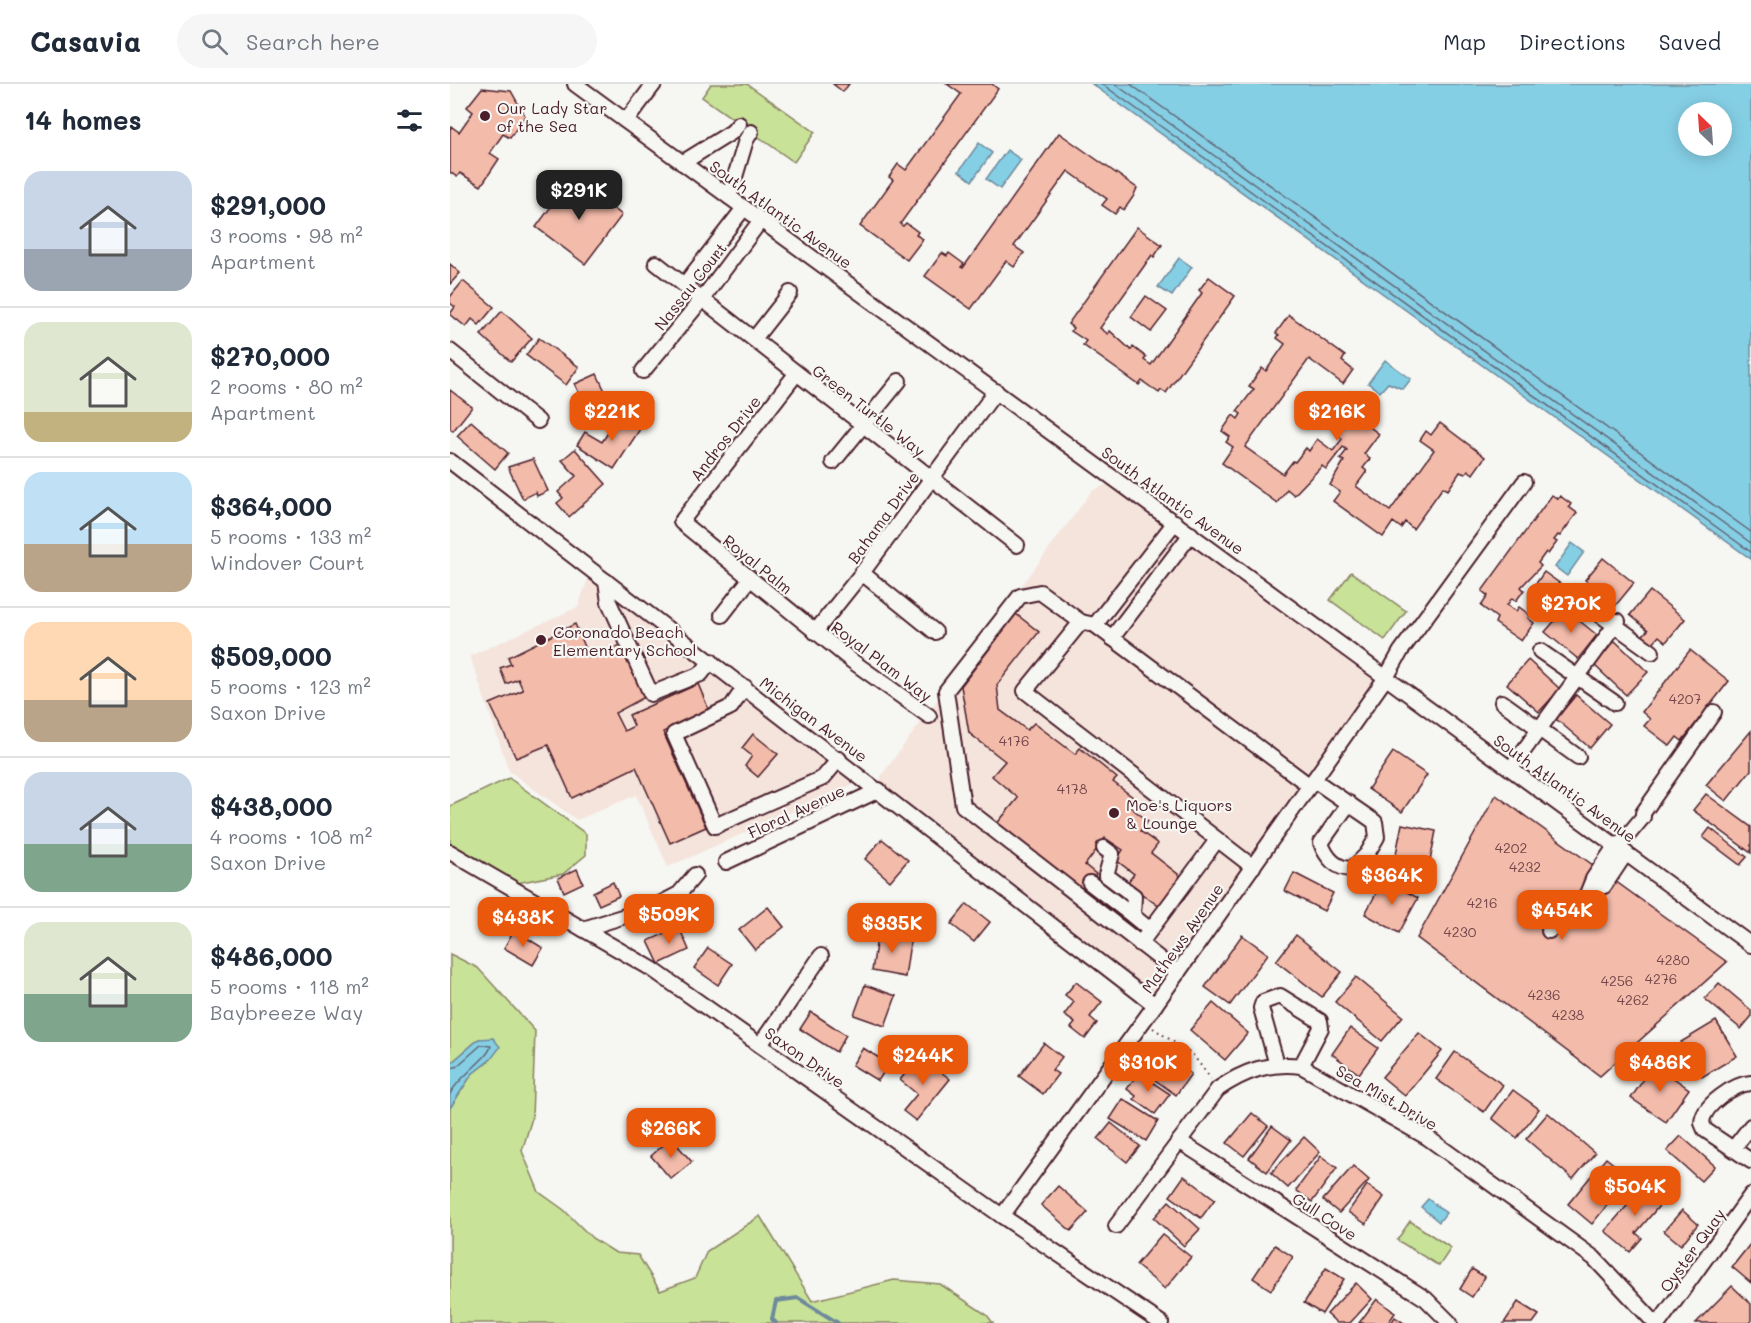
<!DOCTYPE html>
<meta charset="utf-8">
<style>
:root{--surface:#fff;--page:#f6f6f7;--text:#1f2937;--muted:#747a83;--line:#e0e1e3;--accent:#ea580c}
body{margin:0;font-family:Mali,sans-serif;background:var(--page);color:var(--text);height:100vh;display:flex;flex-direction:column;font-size:22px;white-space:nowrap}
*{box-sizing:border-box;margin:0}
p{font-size:20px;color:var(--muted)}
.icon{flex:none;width:33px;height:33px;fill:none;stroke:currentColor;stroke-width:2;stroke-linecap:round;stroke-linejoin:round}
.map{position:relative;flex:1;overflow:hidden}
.panel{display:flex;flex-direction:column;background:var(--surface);width:450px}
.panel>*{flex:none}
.needle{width:39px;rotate:335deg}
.controls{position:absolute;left:1228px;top:18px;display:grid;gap:12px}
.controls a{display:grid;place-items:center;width:54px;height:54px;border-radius:50%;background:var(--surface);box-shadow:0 3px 15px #0003;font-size:30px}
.price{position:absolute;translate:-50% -51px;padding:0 14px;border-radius:12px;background:var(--accent);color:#fff;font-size:20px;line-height:39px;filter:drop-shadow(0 2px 3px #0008)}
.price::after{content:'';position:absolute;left:50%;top:36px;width:18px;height:14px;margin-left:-9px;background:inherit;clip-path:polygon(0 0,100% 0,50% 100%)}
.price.current{background:#222;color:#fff}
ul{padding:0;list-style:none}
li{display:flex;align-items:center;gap:18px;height:150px;padding:0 24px}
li+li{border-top:2px solid var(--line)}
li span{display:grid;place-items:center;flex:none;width:168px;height:120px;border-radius:18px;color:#555}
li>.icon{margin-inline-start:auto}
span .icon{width:72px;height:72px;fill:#fffc;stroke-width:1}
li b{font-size:26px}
h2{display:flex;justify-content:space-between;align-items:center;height:72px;padding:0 24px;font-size:26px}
header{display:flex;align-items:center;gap:36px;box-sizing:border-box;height:84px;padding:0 30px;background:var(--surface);border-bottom:2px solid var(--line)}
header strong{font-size:28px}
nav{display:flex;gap:33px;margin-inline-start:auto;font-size:21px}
.search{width:420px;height:54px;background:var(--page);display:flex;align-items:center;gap:15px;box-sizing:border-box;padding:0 21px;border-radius:33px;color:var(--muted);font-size:22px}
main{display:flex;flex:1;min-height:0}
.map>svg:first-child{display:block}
.built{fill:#f5e4dc}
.green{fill:#c8e298;stroke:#898062;stroke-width:1.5}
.water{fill:#85cfe5;stroke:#6d899b;stroke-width:1.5;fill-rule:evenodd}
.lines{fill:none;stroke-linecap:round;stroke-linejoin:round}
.shore{stroke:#626575;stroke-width:1.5}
.stream{stroke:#6d899b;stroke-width:4}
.building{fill:#f3bbaa;stroke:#4a1f2b;stroke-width:1.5}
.minor-casing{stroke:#4a1f2b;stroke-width:18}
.path{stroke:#4a1f2b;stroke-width:2;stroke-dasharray:1.5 4.5;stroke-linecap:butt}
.minor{stroke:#f6f6f2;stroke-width:14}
.poi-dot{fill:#4a1f2b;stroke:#f6f6f2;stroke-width:2}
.labels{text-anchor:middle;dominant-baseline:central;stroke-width:4.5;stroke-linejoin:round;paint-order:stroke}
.number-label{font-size:14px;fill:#74464b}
.poi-label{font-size:16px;fill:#4a1f2b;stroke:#f6f6f2;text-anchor:start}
.street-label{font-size:16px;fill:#4a1f2b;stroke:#f6f6f2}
</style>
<header>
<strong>Casavia</strong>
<div class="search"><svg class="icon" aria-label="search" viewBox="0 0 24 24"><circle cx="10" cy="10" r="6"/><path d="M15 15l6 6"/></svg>Search here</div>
<nav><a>Map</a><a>Directions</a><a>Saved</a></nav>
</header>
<main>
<section class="panel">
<h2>14 homes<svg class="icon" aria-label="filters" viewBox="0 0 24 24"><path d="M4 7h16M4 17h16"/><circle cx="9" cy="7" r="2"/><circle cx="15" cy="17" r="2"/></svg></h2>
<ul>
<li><span style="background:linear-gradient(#c9d6e8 65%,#9aa5b1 0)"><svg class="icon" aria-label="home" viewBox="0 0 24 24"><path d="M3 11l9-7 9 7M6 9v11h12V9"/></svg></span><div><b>$291,000</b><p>3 rooms · 98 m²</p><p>Apartment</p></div></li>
<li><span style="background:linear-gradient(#dfe7d0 75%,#c2b280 0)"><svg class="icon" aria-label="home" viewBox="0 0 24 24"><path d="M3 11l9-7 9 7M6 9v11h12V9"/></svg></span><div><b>$270,000</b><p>2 rooms · 80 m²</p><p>Apartment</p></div></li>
<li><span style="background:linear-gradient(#bfe0f5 60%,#b9a48a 0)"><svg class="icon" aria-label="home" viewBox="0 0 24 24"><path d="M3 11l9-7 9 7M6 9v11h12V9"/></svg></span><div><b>$364,000</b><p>5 rooms · 133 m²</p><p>Windover Court</p></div></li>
<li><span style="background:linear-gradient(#ffd9b3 65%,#b9a48a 0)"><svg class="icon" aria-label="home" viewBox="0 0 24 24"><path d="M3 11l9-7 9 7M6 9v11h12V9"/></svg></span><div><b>$509,000</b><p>5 rooms · 123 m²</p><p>Saxon Drive</p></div></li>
<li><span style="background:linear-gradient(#c9d6e8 60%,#7fa58c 0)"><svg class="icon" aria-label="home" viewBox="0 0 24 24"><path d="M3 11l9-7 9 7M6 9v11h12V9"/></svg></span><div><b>$438,000</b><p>4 rooms · 108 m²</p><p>Saxon Drive</p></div></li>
<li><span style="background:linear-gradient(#dfe7d0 60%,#7fa58c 0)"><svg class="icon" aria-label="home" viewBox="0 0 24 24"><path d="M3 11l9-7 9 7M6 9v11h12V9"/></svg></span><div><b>$486,000</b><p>5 rooms · 118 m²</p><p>Baybreeze Way</p></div></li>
</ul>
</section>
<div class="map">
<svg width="1301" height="1239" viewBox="0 0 1301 1239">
<rect width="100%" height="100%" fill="#f6f6f2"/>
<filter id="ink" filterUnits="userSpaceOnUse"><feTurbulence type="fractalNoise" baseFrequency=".0167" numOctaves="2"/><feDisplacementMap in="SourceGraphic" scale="12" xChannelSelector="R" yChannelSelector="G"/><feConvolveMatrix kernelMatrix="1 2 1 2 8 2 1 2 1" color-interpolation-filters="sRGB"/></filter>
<g filter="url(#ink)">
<g class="built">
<polygon points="667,396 937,592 705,921 429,706 431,692 642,407"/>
<polygon points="141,486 415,695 218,783 186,711 127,736 59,687 20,572 128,523"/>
</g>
<g class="green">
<polygon points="261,0 297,0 365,48 344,78 252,13"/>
<polygon points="901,488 956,527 935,556 880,516"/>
<polygon points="59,694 136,750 136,771 113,790 67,799 0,761 0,722"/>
<polygon points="0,870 28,884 85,947 82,1034 72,1067 89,1108 114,1126 142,1154 166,1169 188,1171 210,1207 245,1194 257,1167 310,1132 362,1217 444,1196 490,1200 537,1231 543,1239 0,1239 0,1024 22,990 41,975 29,955 0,980"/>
<polygon points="960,1137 1001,1164 989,1182 947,1156"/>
</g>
<g class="water">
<path d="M642 0H1301V475ZM1239 28H1272V62H1239Z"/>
<polygon points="529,59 542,69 522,97 509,87"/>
<polygon points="557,66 571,76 550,105 536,95"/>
<polygon points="729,174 742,183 722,212 708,203"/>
<polygon points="935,276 961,295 953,305 938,299 930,308 918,299"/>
<polygon points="1122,459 1134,468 1117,492 1105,483"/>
<polygon points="43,954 50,963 41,975 22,990 0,1024 0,980 29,955"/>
<polygon points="978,1115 996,1129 989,1138 971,1123"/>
</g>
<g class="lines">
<g class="shore">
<polyline points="652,0 1301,468"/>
<polyline points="665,0 1301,459"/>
<polyline points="680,0 1301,448"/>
<path d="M0 984 6 983 31 961 41 962C38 975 9 992 0 1010"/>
</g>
<polyline class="stream" points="326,1239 322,1235 326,1217 348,1214 388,1239"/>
</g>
<g class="building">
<polygon points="383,0 399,0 393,8"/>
<polygon points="497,0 542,0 548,5 450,140 453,142 456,139 468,148 466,151 473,155 457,176 410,142 443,96 439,93 448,80 456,86 511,10"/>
<polygon points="32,4 61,7 75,32 60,54 53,50 40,69 49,75 31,102 10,89 7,93 0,88 0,45 2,43 9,48 23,28 17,23"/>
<polygon points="609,49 687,104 683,113 674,126 670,123 665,130 652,121 657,115 618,87 564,162 574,169 564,183 556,177 521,225 475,192 492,169 497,172 499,169 514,180 511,183 513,184"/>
<polygon points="122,94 172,131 135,180 86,143"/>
<polygon points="687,143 712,161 704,173 702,171 650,244 658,250 660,247 681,266 683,263 696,273 694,276 701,281 752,209 749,206 759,193 785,212 716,309 711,306 709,309 692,297 689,301 633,261 636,257 621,247 623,244 618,240"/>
<polygon points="0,180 10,189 0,200"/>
<polygon points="13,197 44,223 29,241 22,235 16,243 0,230 5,223 0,219 0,213"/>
<polygon points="696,212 717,227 701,248 681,233"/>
<polygon points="52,227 82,254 61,278 31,251"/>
<polygon points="839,231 895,272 892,277 903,286 893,300 859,275 795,363 833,390 843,377 845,378 856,364 859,367 867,355 883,367 892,355 880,343 894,324 929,350 914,370 920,375 913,384 917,387 906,402 940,427 984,366 970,356 976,347 981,351 990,339 1035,373 1023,390 1018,386 1015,390 1010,388 998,406 993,403 963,445 955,438 951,444 943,438 933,453 883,417 890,408 880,401 894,377 890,375 897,366 893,363 876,385 872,382 844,411 837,405 827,419 772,379 783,363 776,358 780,353 772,347 783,331 788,335 791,330 787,327 804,305 799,302 812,284 816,287 835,260 827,254 829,251 826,249"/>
<polygon points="89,254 129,283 116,301 76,271"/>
<polygon points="147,290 162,322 139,332 125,300"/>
<polygon points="0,306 22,323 3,347 0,345"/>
<polygon points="174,330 192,342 164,385 127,361 135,348 152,358 165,338 168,340"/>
<polygon points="21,337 58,369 45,385 7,352"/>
<polygon points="125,365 156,400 119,433 107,419 113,414 108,408 126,392 112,376"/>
<polygon points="83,375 98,407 87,412 86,408 73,415 58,383"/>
<polygon points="1102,411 1108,415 1110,412 1121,420 1119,423 1127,429 1110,452 1108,451 1104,456 1107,458 1098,470 1096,468 1088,479 1091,482 1071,503 1074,506 1066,517 1062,514 1057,521 1066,527 1069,523 1080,531 1078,534 1084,539 1071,557 1045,539 1047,534 1031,522 1038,512 1032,507"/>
<polygon points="1153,474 1184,499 1166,521 1135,496"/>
<polygon points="1094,488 1112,501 1098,521 1080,508"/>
<polygon points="1200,507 1235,535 1216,558 1209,552 1202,560 1192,552 1198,546 1180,531"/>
<polygon points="1115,525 1147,551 1128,575 1095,548"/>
<polygon points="566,530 589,548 547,601 550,626 577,646 584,639 625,670 630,664 667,694 663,698 684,714 679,722 698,737 690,747 708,760 701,769 733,794 710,823 677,799 684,790 666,776 673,766 655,754 635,781 646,790 631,809 545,742 568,714 542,692 555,677 519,649 511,602"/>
<polygon points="125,540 140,574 171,561 195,613 165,629 174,647 184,642 179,631 248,600 259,626 213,648 256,743 220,759 186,683 122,714 98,661 66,674 40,620 73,606 68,595 56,600 50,584 61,580 58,573"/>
<polygon points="1165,557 1198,588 1176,611 1144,581"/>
<polygon points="1240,566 1279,597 1232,657 1227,653 1220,662 1194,642 1200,635 1192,628"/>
<polygon points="1078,576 1110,605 1089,628 1057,600"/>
<polygon points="1126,611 1160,640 1140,664 1106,635"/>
<polygon points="1301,647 1301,686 1276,717 1256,701"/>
<polygon points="303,650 328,670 308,693 295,682 302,672 292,664"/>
<polygon points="943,668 977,691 952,728 918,705"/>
<polygon points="1256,710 1301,743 1301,769 1243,726"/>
<polygon points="1046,711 1277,878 1150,992 967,854"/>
<polygon points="952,740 986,747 978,787 944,780"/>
<polygon points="1260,744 1297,773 1290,781 1253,753"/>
<polygon points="432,755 458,776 440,797 415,775"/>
<polygon points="127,785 133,799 114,808 108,794"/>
<polygon points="844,789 883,809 874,827 835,807"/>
<polygon points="934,795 968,814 949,849 915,830"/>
<polygon points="163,798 169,812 149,821 143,808"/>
<polygon points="517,820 540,838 524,858 501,840"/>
<polygon points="318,823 334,843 305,866 289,846"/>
<polygon points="229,843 239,866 209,880 198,857"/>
<polygon points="64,846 93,864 83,881 54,864"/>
<polygon points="428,847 461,852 455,893 422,887"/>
<polygon points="792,851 818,870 780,921 755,903"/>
<polygon points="846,851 892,888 872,913 826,877"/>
<polygon points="258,864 282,880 268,901 244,884"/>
<polygon points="906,893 953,932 932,957 885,918"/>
<polygon points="626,898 652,918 640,933 647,939 635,955 621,944 625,939 614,931 624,918 615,911"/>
<polygon points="1269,899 1301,926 1301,933 1291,945 1255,915"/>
<polygon points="415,901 446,912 435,942 404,931"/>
<polygon points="763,919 798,949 775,976 740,946"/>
<polygon points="361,928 396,951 386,968 350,945"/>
<polygon points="1266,937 1287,972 1252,993 1231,958"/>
<polygon points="900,944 928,964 909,990 882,970"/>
<polygon points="969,949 992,967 955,1012 932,993"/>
<polygon points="594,959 612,973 602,986 608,990 593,1010 569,992"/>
<polygon points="413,964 439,980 428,997 402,981"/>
<polygon points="705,964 741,990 726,1011 690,985"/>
<polygon points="1005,968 1053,1001 1034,1028 986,995"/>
<polygon points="470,971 500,995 466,1037 453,1027 467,1010 450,996"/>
<polygon points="1204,980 1239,1005 1216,1038 1181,1014"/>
<polygon points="688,989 720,1010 705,1030 684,1015 686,1012 677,1005"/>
<polygon points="1063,1006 1089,1025 1067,1054 1042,1034"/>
<polygon points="673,1015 708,1037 696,1057 660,1035"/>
<polygon points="802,1029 818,1042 794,1072 777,1059"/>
<polygon points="1098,1029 1145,1069 1123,1095 1076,1055"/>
<polygon points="661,1039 690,1062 677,1078 648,1055"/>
<polygon points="822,1042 841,1056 817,1088 799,1074"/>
<polygon points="1231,1052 1265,1082 1251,1097 1217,1067"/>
<polygon points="854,1053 870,1068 838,1104 821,1089"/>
<polygon points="221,1054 242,1078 221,1095 201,1072"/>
<polygon points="871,1072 887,1084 862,1118 846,1106"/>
<polygon points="1156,1074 1180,1093 1142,1140 1118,1120"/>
<polygon points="903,1082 919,1096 889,1129 873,1116"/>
<polygon points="734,1092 765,1115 751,1134 720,1112"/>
<polygon points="1197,1099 1215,1115 1186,1149 1192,1154 1180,1168 1155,1147"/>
<polygon points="917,1101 934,1113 916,1140 898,1128"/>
<polygon points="608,1102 638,1128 621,1147 591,1121"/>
<polygon points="719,1117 750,1145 734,1162 704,1134"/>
<polygon points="1232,1126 1248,1140 1231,1161 1214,1147"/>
<polygon points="712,1150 741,1173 715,1205 686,1181"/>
<polygon points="1301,1159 1301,1199 1282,1183"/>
<polygon points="825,1161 843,1173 821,1206 803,1194"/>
<polygon points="876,1184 894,1195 872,1230 854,1219"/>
<polygon points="1022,1185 1035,1193 1022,1213 1010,1205"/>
<polygon points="906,1199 922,1215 900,1239 887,1239 877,1230"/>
<polygon points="1282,1202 1301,1220 1301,1239 1246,1239"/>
<polygon points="927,1215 945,1229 938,1239 909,1239"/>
<polygon points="1068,1218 1089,1231 1083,1239 1054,1239"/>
<polygon points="945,1233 954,1239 941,1239"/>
</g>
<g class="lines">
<defs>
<g id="minor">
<polyline points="125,0 1301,861"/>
<polyline points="176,37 204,0"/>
<polyline points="232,79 282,48 289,40"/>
<polyline points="279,113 296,56 301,48"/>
<polyline points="206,179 567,461"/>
<polyline points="235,200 294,124"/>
<polyline points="304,255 340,209"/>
<polyline points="0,267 88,337"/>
<polyline points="193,287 253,214 311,136"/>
<polyline points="346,290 231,438 402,577 479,632"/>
<polyline points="0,377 705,921"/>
<polyline points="383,378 449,297"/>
<polyline points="725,438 645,541 860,702"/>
<polyline points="412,489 485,548"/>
<polyline points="156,497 159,518 201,610 251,590 261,577"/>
<polyline points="1131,517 1202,568"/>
<polyline points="272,531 300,495"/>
<polyline points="631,538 590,508 570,512 496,607 513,722 728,889"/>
<polyline points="640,540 631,538 575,607 803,783"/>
<polyline points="365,548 412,489 546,307"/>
<polyline points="662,554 741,450"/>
<polyline points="1090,567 1165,619"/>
<polyline points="295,603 281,623 224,650 265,742 373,694 389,675"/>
<polyline points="1052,618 1128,673"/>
<polyline points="1061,684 1168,537"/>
<path d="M864 696 925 738 927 753 917 770 902 785C886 785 876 773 871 759L899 719"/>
<polyline points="1168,763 1193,733 1193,729 1264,628"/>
<polyline points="654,764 662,770 656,791 684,812 683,832 700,846"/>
<polyline points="0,768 202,885 552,1132 711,1239"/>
<polyline points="276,778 429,706"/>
<polyline points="640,799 683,832"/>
<polyline points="1140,807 1154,802 1176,769"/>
<polyline points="133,845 204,823 229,810 245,791"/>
<polyline points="1099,847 1135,815 1143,795 1166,761"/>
<polyline points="690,860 767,756"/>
<polyline points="310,961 371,872"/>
<polyline points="827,981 811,924 813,918 830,912 870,937 871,944 851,982"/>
<path d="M1301 999C1284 1000 1253 1021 1252 1039L1255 1046 1301 1077"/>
<polyline points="729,1057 976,1215 1000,1239"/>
<polyline points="1283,1065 1301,1042"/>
<polyline points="552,1132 705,921 937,592 951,567 1074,398"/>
<path d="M666 1142 768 1005C794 987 819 978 851 982L978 1054 1144 1174 1205 1239"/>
<polyline points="1209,1239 1301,1111"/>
</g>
</defs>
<use href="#minor" class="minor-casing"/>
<polyline class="path" points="703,944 743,971 761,995"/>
<use href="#minor" class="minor"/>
</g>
</g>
<g class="poi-dot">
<circle cx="35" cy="32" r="6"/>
<circle cx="91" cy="556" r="6"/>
<circle cx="664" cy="729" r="6"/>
</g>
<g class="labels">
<g class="number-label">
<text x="1235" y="614">4207</text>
<text x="564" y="656">4176</text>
<text x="622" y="704">4178</text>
<text x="1061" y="763">4202</text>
<text x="1075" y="782">4232</text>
<text x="1032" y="818">4216</text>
<text x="1010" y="847">4230</text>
<text x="1223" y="875">4280</text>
<text x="1211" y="894">4276</text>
<text x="1167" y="896">4256</text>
<text x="1094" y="910">4236</text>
<text x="1183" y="915">4262</text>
<text x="1118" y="930">4238</text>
</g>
<g class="poi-label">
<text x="47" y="23">Our Lady Star<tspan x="47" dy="18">of the Sea</tspan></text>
<text x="103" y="547">Coronado Beach<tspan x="103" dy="18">Elementary School</tspan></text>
<text x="676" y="720">Moe's Liquors<tspan x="676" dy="18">&amp; Lounge</tspan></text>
</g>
<g class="street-label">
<text transform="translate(331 130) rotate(36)">South Atlantic Avenue</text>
<text transform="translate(240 202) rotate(-52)">Nassau Court</text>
<text transform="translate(419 326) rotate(38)">Green Turtle Way</text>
<text transform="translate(275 354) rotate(-52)">Andros Drive</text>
<text transform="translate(723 416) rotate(36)">South Atlantic Avenue</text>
<text transform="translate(433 433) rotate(-54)">Bahama Drive</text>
<text transform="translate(308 480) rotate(39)">Royal Palm</text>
<text transform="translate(432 577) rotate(37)">Royal Plam Way</text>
<text transform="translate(364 635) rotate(37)">Michigan Avenue</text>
<text transform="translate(1115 704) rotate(36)">South Atlantic Avenue</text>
<text transform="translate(346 727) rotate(-25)">Floral Avenue</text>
<text transform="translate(732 854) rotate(-55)">Mathews Avenue</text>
<text transform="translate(355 973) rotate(35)">Saxon Drive</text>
<text transform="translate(937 1013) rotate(30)">Sea Mist Drive</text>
<text transform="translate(875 1132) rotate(33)">Gull Cove</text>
<text transform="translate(1242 1166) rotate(-54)">Oyster Quay</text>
</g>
</g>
</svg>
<div class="controls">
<a><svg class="needle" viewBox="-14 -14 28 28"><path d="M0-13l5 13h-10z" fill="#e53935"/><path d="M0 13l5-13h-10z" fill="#747a83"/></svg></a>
</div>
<b class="price current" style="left:129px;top:137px">$291K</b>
<b class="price" style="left:162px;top:358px">$221K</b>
<b class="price" style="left:887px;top:358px">$216K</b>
<b class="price" style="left:1121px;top:550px">$270K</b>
<b class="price" style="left:942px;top:822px">$364K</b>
<b class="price" style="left:1112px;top:857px">$454K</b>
<b class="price" style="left:219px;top:861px">$509K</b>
<b class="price" style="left:73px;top:864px">$438K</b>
<b class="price" style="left:442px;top:870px">$335K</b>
<b class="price" style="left:473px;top:1002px">$244K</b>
<b class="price" style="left:698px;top:1009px">$310K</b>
<b class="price" style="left:1210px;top:1009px">$486K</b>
<b class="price" style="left:221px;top:1075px">$266K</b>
<b class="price" style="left:1185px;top:1133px">$504K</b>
</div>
</main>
